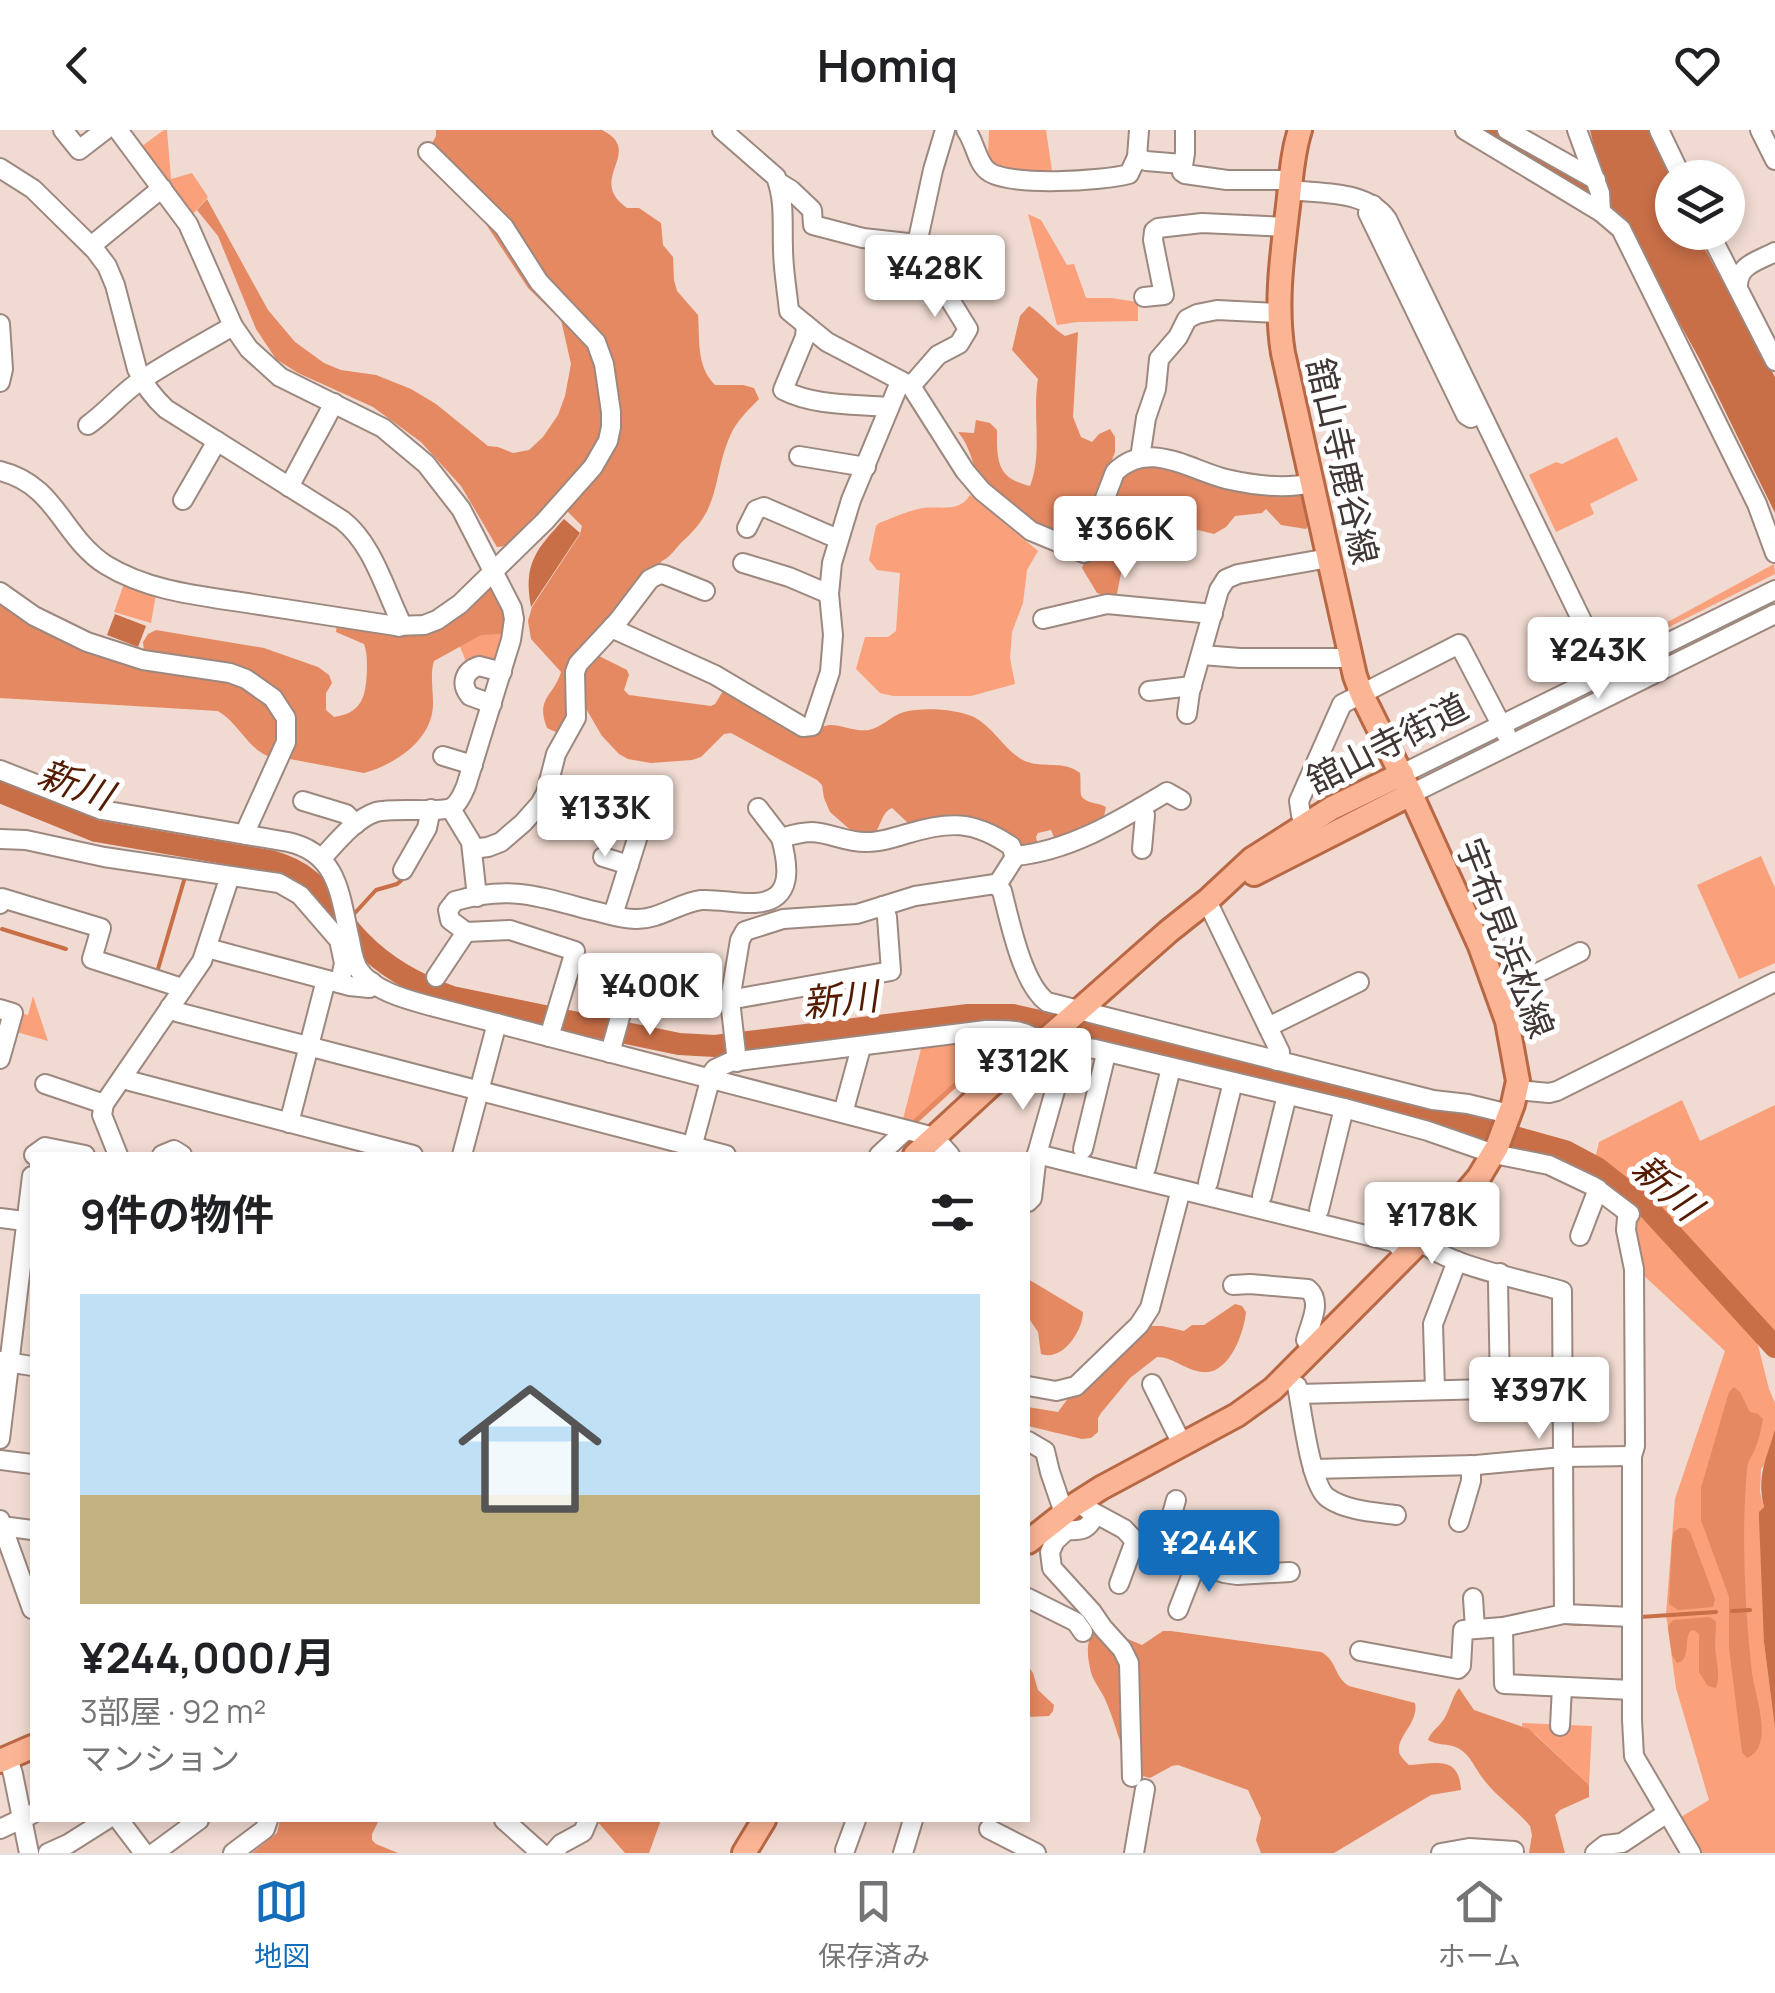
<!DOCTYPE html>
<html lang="ja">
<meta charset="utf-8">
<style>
:root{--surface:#fff;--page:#f2f2f2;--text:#202124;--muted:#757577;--line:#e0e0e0;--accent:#136dba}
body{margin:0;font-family:Manrope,"Noto Sans JP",sans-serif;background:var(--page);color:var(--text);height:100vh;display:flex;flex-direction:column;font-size:38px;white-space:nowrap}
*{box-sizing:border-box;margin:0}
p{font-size:32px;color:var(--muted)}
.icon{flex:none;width:55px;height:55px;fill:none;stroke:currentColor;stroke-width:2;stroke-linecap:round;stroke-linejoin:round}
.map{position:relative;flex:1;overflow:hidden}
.details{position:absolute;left:30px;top:1022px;width:1000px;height:670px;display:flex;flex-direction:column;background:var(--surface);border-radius:0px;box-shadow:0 5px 15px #0003}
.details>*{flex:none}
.tools{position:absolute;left:1655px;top:30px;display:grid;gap:20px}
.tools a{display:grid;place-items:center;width:90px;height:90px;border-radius:50%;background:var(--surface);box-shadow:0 5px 15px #0003;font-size:50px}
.price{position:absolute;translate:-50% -85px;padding:0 22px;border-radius:10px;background:#fff;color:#222;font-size:32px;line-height:65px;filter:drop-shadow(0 2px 5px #0008)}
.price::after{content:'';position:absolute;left:50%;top:60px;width:30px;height:22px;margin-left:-15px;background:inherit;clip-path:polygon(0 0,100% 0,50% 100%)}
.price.current{background:var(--accent);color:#fff}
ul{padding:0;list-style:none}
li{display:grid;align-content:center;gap:20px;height:530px;padding:0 50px}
li span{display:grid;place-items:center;height:310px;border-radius:0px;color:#555}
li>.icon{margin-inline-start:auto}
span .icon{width:180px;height:180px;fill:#fffc;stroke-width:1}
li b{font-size:42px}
h2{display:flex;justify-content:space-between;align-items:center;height:120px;padding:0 50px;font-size:42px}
header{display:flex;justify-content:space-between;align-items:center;height:130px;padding:0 50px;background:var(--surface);font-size:45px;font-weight:700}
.tabs{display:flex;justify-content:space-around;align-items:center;height:140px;border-top:2px solid var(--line);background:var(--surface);font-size:28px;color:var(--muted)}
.tabs a{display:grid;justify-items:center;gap:5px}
.tabs .current{color:var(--accent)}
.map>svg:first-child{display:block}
.green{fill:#faa07a}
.forest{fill:#e58962}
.water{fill:#c86f48}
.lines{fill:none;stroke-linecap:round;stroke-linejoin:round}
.stream{stroke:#c86f48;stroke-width:4}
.river{stroke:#c86f48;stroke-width:22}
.minor-casing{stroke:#9c887f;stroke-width:22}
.major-casing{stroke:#b86845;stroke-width:28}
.minor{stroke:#fff;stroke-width:18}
.major{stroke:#fbb595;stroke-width:22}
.labels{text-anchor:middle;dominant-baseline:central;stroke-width:10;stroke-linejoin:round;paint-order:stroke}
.street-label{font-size:35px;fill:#403734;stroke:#fff}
.water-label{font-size:38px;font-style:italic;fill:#541b00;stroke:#fff}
</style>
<header><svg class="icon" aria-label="back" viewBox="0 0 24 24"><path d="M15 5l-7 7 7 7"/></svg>Homiq<svg class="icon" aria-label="heart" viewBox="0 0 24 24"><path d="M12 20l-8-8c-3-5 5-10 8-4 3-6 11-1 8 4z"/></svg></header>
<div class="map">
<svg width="1775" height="1723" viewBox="0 0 1775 1723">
<rect width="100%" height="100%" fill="#f0dad1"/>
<g class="green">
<polygon points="164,0 167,0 171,49 192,43 208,67 193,84 142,16"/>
<polygon points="989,0 1046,0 1053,48 997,39 988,25"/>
<polygon points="1028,84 1041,90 1067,135 1074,134 1086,168 1111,168 1138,172 1138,191 1078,192 1057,195"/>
<polygon points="1617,307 1638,350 1590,374 1594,384 1556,402 1529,345 1556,332 1562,334"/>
<path d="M970 365 1038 421 1027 440 1023 473 1012 502 1010 528 1015 554 971 566H893L880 563 856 539 865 507H888L896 501 900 443 877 440 869 430 876 396 879 393C892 388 905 382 918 379 936 374 958 385 970 365Z"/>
<polygon points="1774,434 1775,444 1633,515 1631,512"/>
<polygon points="125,451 156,464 151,493 114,482"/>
<polygon points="508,489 498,533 468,536 449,491"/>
<polygon points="1761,726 1775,758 1775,833 1739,849 1697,755"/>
<polygon points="33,866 48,911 13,901 18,882 28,885"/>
<polygon points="1014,905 914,996 902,993 923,911"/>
<polygon points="1682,970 1700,1011 1775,975 1775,1217 1697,1117 1653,1069 1596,1025 1599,1012"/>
<polygon points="1644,1081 1757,1211 1769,1259 1775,1273 1775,1299 1767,1331 1761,1339 1760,1362 1764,1378 1764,1513 1775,1598 1775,1723 1695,1723 1676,1690 1709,1670 1676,1558 1666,1484 1675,1369 1725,1221 1641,1143 1633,1094"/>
<polygon points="1522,1593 1592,1596 1589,1655 1535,1604 1522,1596"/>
</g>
<g class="forest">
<path d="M436 0H602C646 22 585 49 627 78H639L661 93 663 115 673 127 674 150 677 161 698 185C700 210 696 236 715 255H743L754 258 759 269C748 280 736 292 730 306 712 348 722 376 684 410 675 418 672 426 662 431L580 525 574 580 558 603 547 598C535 568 554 566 561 542L531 509 528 491 532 477 580 404 582 396 565 379 551 374 544 378 505 416 497 417 461 356 421 312 373 277 298 243 276 229 256 199 218 106 197 80 207 69 268 180 295 212 324 233 341 240 376 245 411 259 436 274 488 316 498 317 513 323 529 320 543 307 558 285 565 266 571 234 561 190 528 158 455 47 428 21 436 6Z"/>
<path d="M1029 176C1043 185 1051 197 1065 206L1078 202 1073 287 1081 307 1092 312 1099 304 1110 299 1115 307V322L1087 395 1070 419C1055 408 988 364 981 352 972 335 971 317 958 302L974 303 976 290 990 293 997 300C997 330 996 348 1030 356 1043 323 1032 284 1038 249L1012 220 1020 186Z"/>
<path d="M1153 331 1310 363 1311 391 1306 399 1281 395 1266 379 1262 383 1235 386 1226 397 1214 404 1198 400 1173 406 1164 400 1156 390 1127 412 1116 469 1097 463 1082 438 1085 429 1097 420C1099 397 1109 351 1130 338 1136 334 1146 333 1153 331Z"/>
<path d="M492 455 507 479 505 501 500 504 481 505 434 531C430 544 433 558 433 572 434 609 396 634 364 643L290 629 277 564 151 525 144 521 143 512 148 504 156 500 264 518 318 537 329 545 332 553 326 563V580L334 587C364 583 366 564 367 538 367 529 367 523 364 514L336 502 337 495 396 503Z"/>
<path d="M0 469 14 480 243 554 276 581 282 600 273 628C247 620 240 594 218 581L0 568Z"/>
<path d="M597 525 627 540 629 545 624 560 629 565 711 576 715 574 723 561H727L802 604C819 607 816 596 830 595 843 595 855 602 869 600 882 597 891 586 904 582 923 577 956 579 974 587 993 597 1003 618 1021 629 1039 640 1063 629 1080 643 1081 650 1080 659 1081 665 1085 674 1098 672 1106 677L1103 691 1055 710 1051 700 1038 703 1036 707 1038 715 1026 716 1015 712 908 693 892 678C881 682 881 699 872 706L854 703 830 682 824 668 822 655 817 650 731 603 724 604 701 627 692 630 651 633 628 629 619 624 602 606 585 577 580 562 582 536Z"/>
<polygon points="1008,907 1005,912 916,994 913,993 913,990 991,919 993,911 986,909"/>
<path d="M1028 1149 1083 1182C1083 1201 1062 1232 1041 1224L1038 1202 1028 1187Z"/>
<path d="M1235 1174 1242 1176 1246 1182C1244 1203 1229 1245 1203 1242 1186 1241 1174 1227 1157 1227L1130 1248 1101 1283 1098 1288V1302L1091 1308 1082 1309 1028 1296V1277L1058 1282 1069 1267 1149 1196H1162L1184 1201 1192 1195H1204Z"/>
<path d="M1734 1257 1740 1262 1750 1282 1758 1284 1763 1289C1761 1299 1759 1310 1755 1319 1752 1327 1747 1332 1747 1340 1741 1402 1745 1481 1752 1543 1755 1566 1775 1617 1747 1628L1742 1622 1729 1518V1467L1701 1390V1358L1729 1262Z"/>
<polygon points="1679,1398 1686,1398 1690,1402 1715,1469 1713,1477 1678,1480 1669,1474 1672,1410 1674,1402"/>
<path d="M1709 1487 1716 1491C1716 1499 1715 1508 1715 1516 1716 1531 1721 1544 1716 1558L1708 1556 1699 1542V1504L1694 1500 1690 1501C1684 1512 1690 1521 1682 1531L1677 1533 1672 1525 1668 1498 1669 1494 1674 1490Z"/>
<path d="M1095 1499 1106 1500 1142 1515 1163 1501H1171L1321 1522C1337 1530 1334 1547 1349 1556L1415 1573C1419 1592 1397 1606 1399 1621 1399 1626 1407 1633 1409 1635 1435 1634 1459 1624 1461 1660L1431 1665 1334 1723H1261L1256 1710 1261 1688 1248 1660 1178 1635 1172 1636 1150 1648 1135 1644C1120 1621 1116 1592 1104 1567 1099 1557 1092 1550 1090 1538 1087 1524 1086 1510 1095 1499Z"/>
<polygon points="1028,1536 1033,1543 1038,1560 1054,1575 1053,1581 1049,1586 1028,1587"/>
<path d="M1459 1558 1474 1580 1529 1599 1589 1655V1667L1560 1680 1555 1685 1565 1723H1529L1532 1705 1530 1696C1516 1679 1497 1667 1484 1650 1475 1639 1471 1625 1458 1618 1448 1613 1437 1616 1428 1610 1432 1600 1438 1598 1444 1589 1450 1579 1452 1567 1459 1558Z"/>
<polygon points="280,1690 379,1690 372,1704 372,1710 376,1714 398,1723 252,1723 277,1703"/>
<polygon points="596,1690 661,1690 649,1723 625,1723"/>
</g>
<g class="water">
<polygon points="1590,0 1650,0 1672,50 1672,102 1696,103 1775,247 1775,383 1700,230 1631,105 1600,42"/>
<path d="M564 389 580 403 531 477C523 433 536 420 564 389Z"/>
<polygon points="115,484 146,496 138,517 107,505"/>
<path d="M1775 1299V1598L1764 1513 1759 1388V1382L1764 1377C1756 1345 1767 1329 1775 1299Z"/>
</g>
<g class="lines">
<g class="stream">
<polyline points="354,784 376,760 397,754 404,748"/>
<polyline points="2,799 66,819"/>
<polyline points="158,839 185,747"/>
<polyline points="1032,900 1042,890"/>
<polyline points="1732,1481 1750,1480"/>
<polyline points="1640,1487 1716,1482"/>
<polyline points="1567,1493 1580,1494"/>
<polyline points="1585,1494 1587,1494"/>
<polyline points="1591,1494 1607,1495"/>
</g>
<g class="river">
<polyline points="1491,0 1620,75 1634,94"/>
<path d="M0 662 96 701 270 731C323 745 326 776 360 811 386 838 417 855 452 867L679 914 715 916 968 885H1013L1349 961 1565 1021 1597 1038 1648 1078 1775 1217"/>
</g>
<defs>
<g id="minor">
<polyline points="63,0 79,20 105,0"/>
<path d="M118 0 188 94 233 196 249 219 280 247 383 298 426 334 461 379 512 478 514 489 511 510 466 656C463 663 460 671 454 676 445 684 395 677 376 682 355 689 337 712 322 728"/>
<path d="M722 0 776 47C785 71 782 93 783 118 783 139 787 160 789 181L827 212 911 256 965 341 982 361 1031 401 1084 423 1115 342C1148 309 1190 340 1226 349 1252 355 1286 359 1312 353"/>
<path d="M966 0C975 12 977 33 988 41 1008 57 1103 51 1129 44L1137 27 1146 31 1182 34"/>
<polyline points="1185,0 1185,23 1182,42 1185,44 1227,50 1291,50"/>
<polyline points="1465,0 1601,82 1621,99 1757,374 1775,423"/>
<polyline points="1507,0 1596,50"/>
<polyline points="1577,0 1600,63 1601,82"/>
<polyline points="1659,0 1682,48"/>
<polyline points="1760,0 1775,30"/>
<polyline points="1137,27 1139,0"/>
<path d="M0 38 33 59 95 120 107 136 115 155 137 239C144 255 153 267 166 279L342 390C371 412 384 456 399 488V497"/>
<polyline points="778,52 791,60 812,80 813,95 863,108 917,114 933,40 945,0"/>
<path d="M1290 60C1322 64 1366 60 1387 89L1616 561"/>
<polyline points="1373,75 1368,83 1466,285 1471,288 1481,283"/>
<polyline points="1709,102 1775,231"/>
<polyline points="91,116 162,58"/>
<path d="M1738 157C1737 135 1758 131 1775 122"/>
<polyline points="1144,167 1164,165 1153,110 1154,101 1158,98 1202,93 1286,97"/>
<polyline points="0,194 3,239 0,252"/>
<path d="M806 195 805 207 783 260C814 276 853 274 888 277"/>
<polyline points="911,256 938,225 959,214 968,199 947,165 937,139 917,114"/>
<path d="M88 295C108 281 122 262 143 249 172 230 203 213 233 196"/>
<polyline points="799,326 866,337"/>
<polyline points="1140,328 1146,288 1156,259 1159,229 1178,207 1187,189 1197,184 1217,180 1278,183"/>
<path d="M0 341C57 355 62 407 106 435 150 462 203 466 253 474 301 481 348 489 396 496L424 495 437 490 460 474 545 391 593 337 608 311 611 297V282L604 234 596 212 539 152 504 97 428 22"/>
<polyline points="289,357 334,273"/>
<polyline points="183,370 217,311"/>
<polyline points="747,398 756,380 764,377 838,409"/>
<polyline points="743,433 789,447 829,464"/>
<polyline points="0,462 34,486 87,512 143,530 230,543 246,549 273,568 286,588 286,612 248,696 246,705"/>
<polyline points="1043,489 1107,474 1213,484"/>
<polyline points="613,496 618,501 715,545 803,597 812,596 830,542 833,505 829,464 832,433 851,370 900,252"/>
<polyline points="1202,525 1240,528 1340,528 1350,526"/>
<polyline points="1149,561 1192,556"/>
<path d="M492 574 470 566C460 554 464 541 479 536L502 542"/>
<polyline points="1187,584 1190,562 1219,460 1226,449 1238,444 1329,428"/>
<polyline points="443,626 473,635"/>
<path d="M0 640 102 680 288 712C339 723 340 767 350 810 352 820 353 831 359 840 372 860 405 869 427 875L934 1007 950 1025"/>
<polyline points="1402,644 1775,460"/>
<polyline points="1411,664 1775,484"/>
<polyline points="303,671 346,684 356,694"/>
<polyline points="758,678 781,708"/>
<polyline points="1140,678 1145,685 1142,719"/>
<polyline points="451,679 471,712 477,767"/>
<polyline points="1307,694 1301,685 1299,671 1342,574 1459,514 1506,604"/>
<polyline points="0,709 26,710 104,727 279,753 300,765 339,810 344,833 340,853"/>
<polyline points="472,719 488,717 501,712 523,693 540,674 546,663 556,624 576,588 575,542 578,534 618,491 650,449 660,444 665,445 705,461"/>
<path d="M1015 726C1070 721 1120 690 1167 662L1181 670"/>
<polyline points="603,727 629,735"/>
<polyline points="403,740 427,698 431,679"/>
<polyline points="1207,771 1280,922 1277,931"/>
<polyline points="0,774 2,768 101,798 92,829 176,856 182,860"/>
<polyline points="613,785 643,690"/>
<polyline points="207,818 350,856 369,858 372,852"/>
<polyline points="436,847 466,802"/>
<polyline points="1497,863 1580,822"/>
<polyline points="730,866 740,868 891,841 887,787 883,776"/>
<polyline points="170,877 177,882 726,1025"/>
<polyline points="0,879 13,883 0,929"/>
<polyline points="1268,897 1359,852"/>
<path d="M1050 906C1062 918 1079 917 1095 919L1344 978 1428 1001 1494 1024 1549 1035 1593 1056 1630 1084 1627 1088 1626 1100 1634 1139 1635 1316 1632 1326V1590L1634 1626 1691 1723"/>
<path d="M549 907 575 821 510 800 466 802 450 790 448 780 455 771C509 755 538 766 590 780 605 783 620 789 635 789 659 790 678 773 701 770 719 769 737 774 755 773 795 771 788 734 781 708 791 705 802 702 812 702 831 703 848 713 867 712 880 712 893 708 906 704 949 691 973 690 1011 716L1015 727 997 755"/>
<polyline points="610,923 620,887"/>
<path d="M737 932 730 870 740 810 745 801 783 789 857 784 915 766 995 754 1002 761C1010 792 1022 853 1047 872L1433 970 1468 974 1509 984"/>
<polyline points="123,947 130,951 413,1025"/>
<polyline points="45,954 104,974"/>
<polyline points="1517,960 1549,963 1557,961 1775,852"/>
<polyline points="843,983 860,921 859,916"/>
<polyline points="289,993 326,850"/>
<polyline points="1083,1019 1106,924"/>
<polyline points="1037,1024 1394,1112 1408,1125"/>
<polyline points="34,1025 45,1017 85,1025"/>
<polyline points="118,1025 102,985 104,974 202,831 230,746"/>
<polyline points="162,1025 174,1020 182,1025"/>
<polyline points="462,1025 497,893"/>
<path d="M690 1025 712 943 715 939 730 932 986 900C1006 900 1027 898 1041 914"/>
<polyline points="879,1025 906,1000"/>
<polyline points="1146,1038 1171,938"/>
<polyline points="1208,1053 1233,952"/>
<polyline points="1262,1066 1287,965"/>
<polyline points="1028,1072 1032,1068 1037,1024 1058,950 1066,915"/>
<polyline points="1319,1080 1344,978"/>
<polyline points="0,1088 32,1092"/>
<polyline points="1580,1106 1598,1059"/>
<path d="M1421 1111C1447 1136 1526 1150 1562 1161L1564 1484 1632 1487"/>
<polyline points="1500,1143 1498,1152 1500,1258"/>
<path d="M1233 1155 1250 1154 1308 1159C1323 1172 1310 1193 1306 1210L1314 1219"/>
<polyline points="0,1231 32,1236"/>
<polyline points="1152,1254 1182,1314"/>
<polyline points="1028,1256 1056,1261 1076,1256 1139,1195 1150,1178 1179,1067"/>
<path d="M1297 1256C1302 1279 1310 1356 1328 1368 1347 1381 1374 1382 1396 1385"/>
<polyline points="1435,1260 1433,1194 1457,1131"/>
<polyline points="1299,1264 1563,1257"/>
<polyline points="0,1309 32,1046"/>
<polyline points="1028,1311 1045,1321 1050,1342 1064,1383"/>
<polyline points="0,1330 32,1334"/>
<polyline points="1313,1339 1476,1335 1563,1327 1632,1326"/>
<polyline points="1087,1379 1124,1399 1141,1417 1224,1443 1237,1445 1290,1442"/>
<path d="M1095 1384C1089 1399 1083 1401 1067 1400L1055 1411 1050 1422 1052 1438 1092 1482 1103 1498 1122 1519 1129 1533 1132 1647"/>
<polyline points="0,1390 32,1479"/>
<polyline points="1459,1392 1471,1351 1471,1335"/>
<polyline points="3,1399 9,1397 32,1400"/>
<polyline points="1161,1423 1176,1370"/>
<polyline points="1119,1454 1133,1416 1137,1413"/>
<polyline points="1028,1468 1076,1492 1083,1502"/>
<polyline points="1473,1468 1475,1499"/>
<polyline points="1178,1480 1196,1434"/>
<polyline points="1503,1497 1504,1554 1632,1560"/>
<polyline points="1360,1521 1458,1539 1461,1536 1463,1500 1503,1497 1564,1484"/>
<polyline points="1560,1596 1562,1557"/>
<polyline points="8,1628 13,1644 29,1723"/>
<polyline points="119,1690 144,1723"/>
<polyline points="504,1690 541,1723"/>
<polyline points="0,1699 32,1684"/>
<polyline points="989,1699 1036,1723"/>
<polyline points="845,1720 856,1690"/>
<polyline points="48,1723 68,1714 106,1690"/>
<polyline points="154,1723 199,1690"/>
<polyline points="233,1723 265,1699 268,1690"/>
<polyline points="553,1723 561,1714 583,1702 588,1690"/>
<polyline points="903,1723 913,1690"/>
<polyline points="1134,1723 1145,1659"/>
<polyline points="1441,1723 1469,1718 1514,1721"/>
<polyline points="1595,1723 1605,1715 1622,1713 1667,1683"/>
</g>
<g id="major">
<polyline points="1254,744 1411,664"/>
<polyline points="915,1025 991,955 1050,906 1169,801 1208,770 1252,729 1332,678 1402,644"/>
<path d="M1028 1412 1076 1374 1101 1358 1237 1285 1273 1259 1452 1079 1479 1047 1497 1017 1513 974 1518 951 1507 891 1480 816 1411 664 1362 565 1355 546 1283 223C1275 174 1282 126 1288 76 1291 51 1292 24 1300 0"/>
<polyline points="0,1631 32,1617"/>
<polyline points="744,1723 764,1690"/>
</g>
</defs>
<use href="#minor" class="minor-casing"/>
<use href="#major" class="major-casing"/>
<use href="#minor" class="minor"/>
<use href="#major" class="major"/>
</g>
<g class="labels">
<g class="street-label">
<text transform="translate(1343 331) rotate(77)">舘山寺鹿谷線</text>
<text transform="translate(1387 613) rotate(-27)">舘山寺街道</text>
<text transform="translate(1506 808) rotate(69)">宇布見浜松線</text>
</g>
<g class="water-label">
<text transform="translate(76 653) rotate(20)">新川</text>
<text transform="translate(840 868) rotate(-6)">新川</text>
<text transform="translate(1668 1056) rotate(42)">新川</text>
</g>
</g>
</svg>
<div class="tools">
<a><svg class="icon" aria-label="layers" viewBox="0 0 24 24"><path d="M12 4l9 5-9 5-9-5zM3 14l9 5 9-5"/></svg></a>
</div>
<b class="price" style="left:935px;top:190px">¥428K</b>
<b class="price" style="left:1125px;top:451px">¥366K</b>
<b class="price" style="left:1598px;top:572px">¥243K</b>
<b class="price" style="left:605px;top:730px">¥133K</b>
<b class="price" style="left:650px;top:908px">¥400K</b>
<b class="price" style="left:1023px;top:983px">¥312K</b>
<b class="price" style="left:1432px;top:1137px">¥178K</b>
<b class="price" style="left:1539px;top:1312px">¥397K</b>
<b class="price current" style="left:1209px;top:1465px">¥244K</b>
<section class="details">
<h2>9件の物件<svg class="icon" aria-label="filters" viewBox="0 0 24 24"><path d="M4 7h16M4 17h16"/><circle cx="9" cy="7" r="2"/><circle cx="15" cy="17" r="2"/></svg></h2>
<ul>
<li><span style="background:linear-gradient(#bfe0f5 65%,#c2b280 0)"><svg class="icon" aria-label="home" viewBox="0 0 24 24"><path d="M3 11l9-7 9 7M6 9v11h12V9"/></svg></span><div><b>¥244,000/月</b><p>3部屋 · 92 m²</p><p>マンション</p></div></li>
</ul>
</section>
</div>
<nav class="tabs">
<a class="current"><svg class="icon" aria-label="map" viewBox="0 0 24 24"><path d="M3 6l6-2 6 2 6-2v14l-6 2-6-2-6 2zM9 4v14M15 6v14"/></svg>地図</a>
<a><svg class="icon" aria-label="saved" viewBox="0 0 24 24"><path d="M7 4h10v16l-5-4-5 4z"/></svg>保存済み</a>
<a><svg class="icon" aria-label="home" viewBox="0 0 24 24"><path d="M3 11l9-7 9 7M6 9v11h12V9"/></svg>ホーム</a>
</nav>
